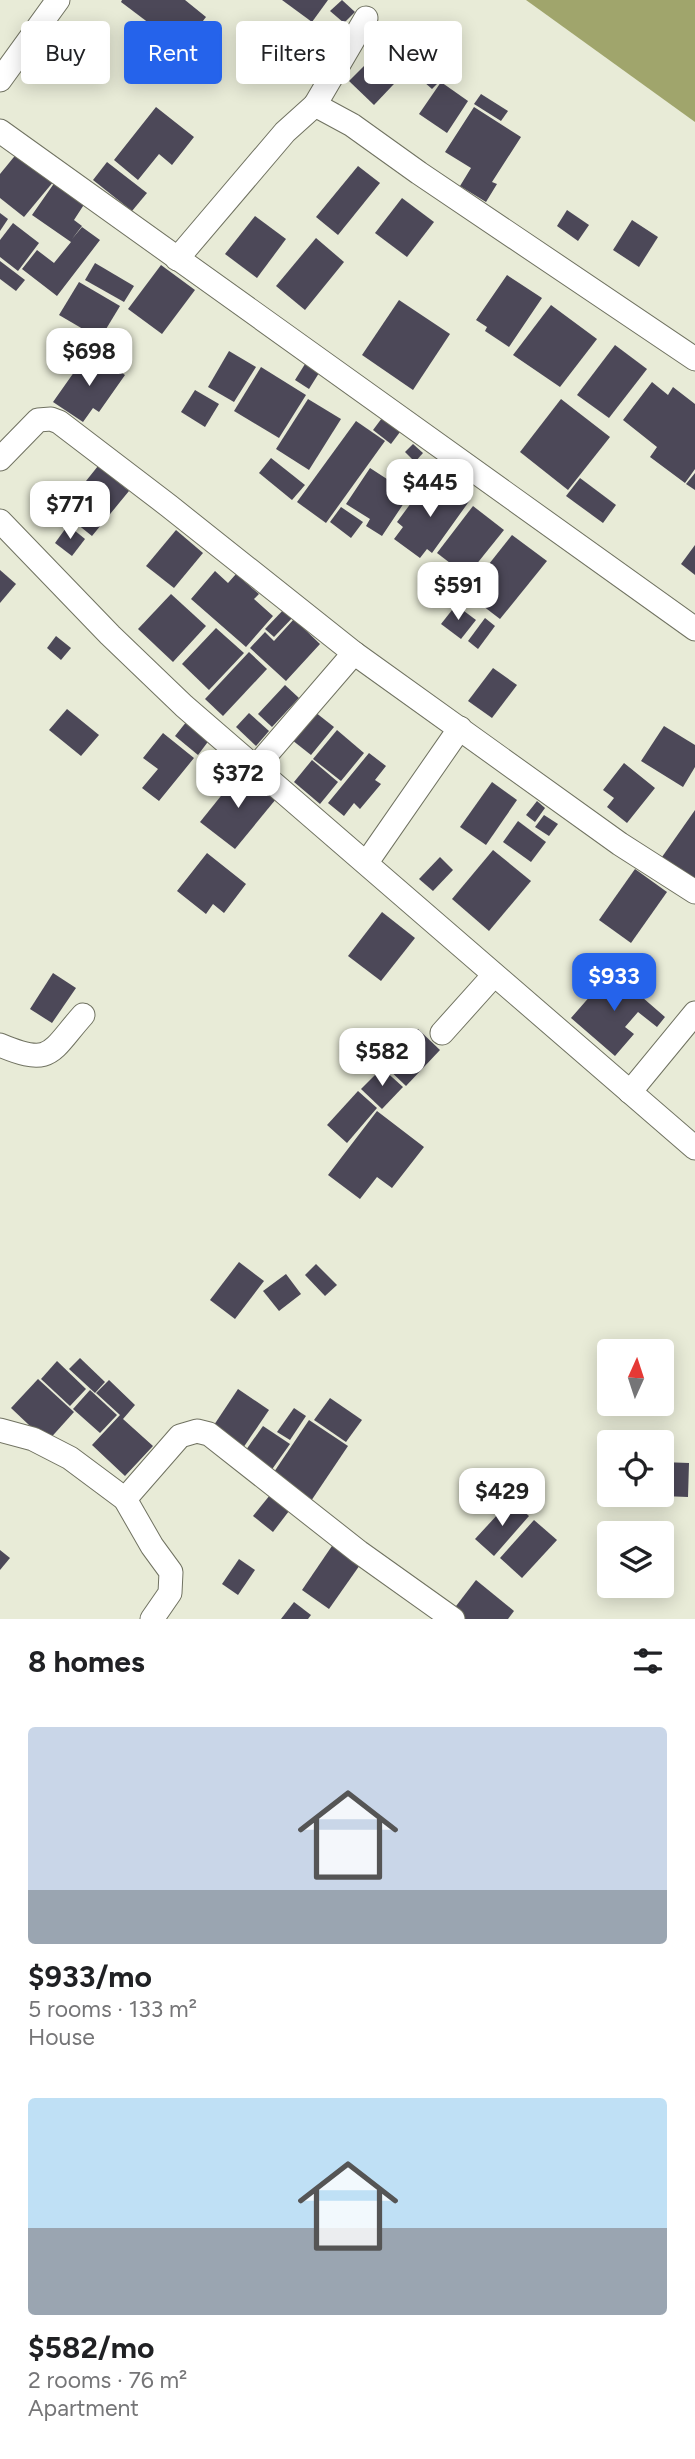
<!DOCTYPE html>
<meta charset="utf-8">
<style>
:root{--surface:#fff;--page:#f2f2f2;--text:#202124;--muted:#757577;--accent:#2563eb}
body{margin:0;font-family:Figtree,sans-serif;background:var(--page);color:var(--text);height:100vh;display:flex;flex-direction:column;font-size:26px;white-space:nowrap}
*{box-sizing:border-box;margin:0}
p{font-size:23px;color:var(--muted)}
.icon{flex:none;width:38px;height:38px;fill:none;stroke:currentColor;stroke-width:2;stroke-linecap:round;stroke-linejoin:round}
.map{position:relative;height:1619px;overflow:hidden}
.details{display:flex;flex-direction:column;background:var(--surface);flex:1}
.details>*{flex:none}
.guide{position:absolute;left:21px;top:21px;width:654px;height:63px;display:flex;gap:14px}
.needle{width:46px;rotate:3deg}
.buttons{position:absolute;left:597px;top:1339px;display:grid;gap:14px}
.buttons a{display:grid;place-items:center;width:77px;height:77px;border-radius:7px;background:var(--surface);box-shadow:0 4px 18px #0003;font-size:35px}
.price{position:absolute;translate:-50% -60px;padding:0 16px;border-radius:14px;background:#fff;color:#222;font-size:23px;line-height:46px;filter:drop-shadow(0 2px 4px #0008)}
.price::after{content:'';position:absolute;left:50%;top:42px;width:21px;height:16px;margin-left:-10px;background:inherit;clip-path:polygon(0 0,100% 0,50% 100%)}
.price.current{background:var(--accent);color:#fff}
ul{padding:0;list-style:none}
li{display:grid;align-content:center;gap:14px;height:371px;padding:0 28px}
li span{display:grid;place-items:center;height:217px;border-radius:7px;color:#555}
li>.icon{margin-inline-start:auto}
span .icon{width:126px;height:126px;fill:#fffc;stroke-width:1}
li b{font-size:30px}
h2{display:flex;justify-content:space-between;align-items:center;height:84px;padding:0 28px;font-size:30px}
.tag{padding:0 24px;border-radius:7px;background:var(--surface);box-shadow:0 4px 18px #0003;font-size:24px;line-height:63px}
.tag.current{background:var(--accent);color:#fff}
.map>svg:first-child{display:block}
.water{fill:#a0a56c}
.building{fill:#4c4858}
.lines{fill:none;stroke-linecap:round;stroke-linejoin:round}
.street-casing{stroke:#707261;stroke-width:25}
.street{stroke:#fff;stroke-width:23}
</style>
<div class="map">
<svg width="695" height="1619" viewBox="0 0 695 1619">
<rect width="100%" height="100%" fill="#e8ebd7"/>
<polygon class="water" points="526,0 695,0 695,122"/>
<g class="building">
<polygon points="122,0 185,0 206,17 182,48 121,2"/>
<polygon points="282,0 328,0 312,22"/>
<polygon points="342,0 355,12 344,23 330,11"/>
<polygon points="387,43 411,66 374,105 349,81"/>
<polygon points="433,56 449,72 432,89 415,74"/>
<polygon points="441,82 468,101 447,133 419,114"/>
<polygon points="481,94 508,111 501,121 474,104"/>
<polygon points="156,107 194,137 172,165 159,154 138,180 114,160"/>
<polygon points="474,107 521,137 492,182 497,184 486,202 460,186 471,168 445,152"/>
<polygon points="18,152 54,181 24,217 0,198 0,174"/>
<polygon points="107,162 147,193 132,211 93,180"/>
<polygon points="358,166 380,183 338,235 316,217"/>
<polygon points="55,182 85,203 74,220 82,226 72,239 82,227 100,240 57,296 22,269 37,250 54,263 71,242 32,215"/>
<polygon points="402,198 434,222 407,257 375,233"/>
<polygon points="567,210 589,225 578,241 557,226"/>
<polygon points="0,213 8,219 0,231"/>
<polygon points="255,216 286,239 257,278 225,254"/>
<polygon points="632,220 658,237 639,267 613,250"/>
<polygon points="13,223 39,243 18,271 0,257 0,240"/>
<polygon points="316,238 344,262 305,310 276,286"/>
<polygon points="0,261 25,280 16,291 0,279"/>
<polygon points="95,263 134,286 124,302 85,280"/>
<polygon points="161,265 195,290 162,334 128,309"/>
<polygon points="507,275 542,298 509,347 485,331 487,327 476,320"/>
<polygon points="79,282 120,306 100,339 59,315"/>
<polygon points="399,300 450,334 413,390 362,355"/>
<polygon points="551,305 597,339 560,387 513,355"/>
<polygon points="615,345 647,369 609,418 577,395"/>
<polygon points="229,351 256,367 234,402 208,387"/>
<polygon points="84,358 95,365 100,358 125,375 99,412 93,408 83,422 53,402"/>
<polygon points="305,364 319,373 309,389 295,380"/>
<polygon points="261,367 306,395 279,438 234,411"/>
<polygon points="652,382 668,395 673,387 695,404 695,469 685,483 650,457 657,447 623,420"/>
<polygon points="195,390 219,404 205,427 181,412"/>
<polygon points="308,399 341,419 309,470 276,449"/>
<polygon points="561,399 610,437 568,490 520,452"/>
<polygon points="382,418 400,432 391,444 373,430"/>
<polygon points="356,421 385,441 326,523 297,502"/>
<polygon points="413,444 423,453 415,462 405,452"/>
<polygon points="271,458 305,485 292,500 259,473"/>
<polygon points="98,466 129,491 92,536 57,508 69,492 74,496"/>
<polygon points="420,466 430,475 416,493 406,484"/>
<polygon points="370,468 410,494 382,536 366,526 370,519 346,504"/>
<polygon points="695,473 695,490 686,484"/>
<polygon points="580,478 616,505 603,523 566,496"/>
<polygon points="425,484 441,495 449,485 470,500 432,553 427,549 420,558 394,539 403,527 397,522"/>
<polygon points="473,506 504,530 467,576 437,553"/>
<polygon points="341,507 363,522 351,538 330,522"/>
<polygon points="68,525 85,539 72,556 55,543"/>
<polygon points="176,530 203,553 174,588 146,566"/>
<polygon points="512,535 547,561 500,619 466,593"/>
<polygon points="695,545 695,575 681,564"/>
<polygon points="0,570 16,584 0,603"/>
<polygon points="215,571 228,583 236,574 259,594 254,599 273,616 246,647 191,599"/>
<polygon points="171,594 206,626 173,662 138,629"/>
<polygon points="456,605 476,620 461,639 441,624"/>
<polygon points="287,606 296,614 274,637 265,629"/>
<polygon points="485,618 495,626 478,649 468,641"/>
<polygon points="294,619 320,644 286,681 250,648 265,632 274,641"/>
<polygon points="216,628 244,653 209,690 182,664"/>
<polygon points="56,636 71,648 61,660 47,648"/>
<polygon points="249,652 267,669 223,716 205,699"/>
<polygon points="493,668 517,685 492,718 468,701"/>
<polygon points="285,685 299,698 272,727 258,714"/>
<polygon points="67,709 99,735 81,756 49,730"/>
<polygon points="315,712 334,727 311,755 292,740"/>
<polygon points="249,713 269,731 256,746 236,727"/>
<polygon points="187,721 210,739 198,755 175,736"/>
<polygon points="664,726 695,745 695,767 683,787 641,761"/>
<polygon points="337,730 364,753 341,781 313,759"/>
<polygon points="163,733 194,758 159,801 142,788 158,769 143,758"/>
<polygon points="369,753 386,766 375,780 381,784 360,809 354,803 344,816 328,803"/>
<polygon points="312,760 338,782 320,804 294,782"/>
<polygon points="230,761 240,769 226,788 215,781"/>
<polygon points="624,763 655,788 627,823 607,807 614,798 603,790"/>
<polygon points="241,771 276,799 235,849 200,822"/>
<polygon points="492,782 517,800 486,845 460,827"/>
<polygon points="537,801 545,808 535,822 526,815"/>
<polygon points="695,810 695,880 662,857"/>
<polygon points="544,815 558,824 549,836 535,827"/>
<polygon points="518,821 546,842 531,862 503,842"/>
<polygon points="493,850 531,881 489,931 452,899"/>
<polygon points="207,853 246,884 224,913 213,904 206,914 177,891"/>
<polygon points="440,857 453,870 433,891 419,879"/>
<polygon points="635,869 667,892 631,943 599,920"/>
<polygon points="382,912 415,938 381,981 348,956"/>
<polygon points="612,971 665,1017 657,1027 638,1012 625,1027 634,1034 615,1056 571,1018"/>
<polygon points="53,973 76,988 52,1023 30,1009"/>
<polygon points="418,1029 440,1050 406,1086 384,1065"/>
<polygon points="382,1068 403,1087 382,1109 361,1089"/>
<polygon points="358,1091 377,1108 347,1143 327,1125"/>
<polygon points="377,1111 424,1147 392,1188 377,1177 360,1199 328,1175"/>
<polygon points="239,1262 264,1281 235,1319 210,1300"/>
<polygon points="316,1264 337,1285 325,1296 305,1275"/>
<polygon points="286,1274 301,1294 279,1311 263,1291"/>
<polygon points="80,1358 105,1382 95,1393 69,1369"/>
<polygon points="57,1361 86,1389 70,1406 41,1379"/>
<polygon points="38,1379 74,1412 47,1442 11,1408"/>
<polygon points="109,1380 135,1405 123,1419 153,1446 125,1476 92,1445 120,1415 96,1393"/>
<polygon points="238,1389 269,1410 243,1448 212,1428"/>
<polygon points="90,1390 117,1415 100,1433 73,1409"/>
<polygon points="330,1398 362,1420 346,1442 314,1420"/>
<polygon points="294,1408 306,1416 290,1440 277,1432"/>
<polygon points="309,1420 348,1446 309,1504 270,1478"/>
<polygon points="263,1426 290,1444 268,1475 241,1457"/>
<polygon points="662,1462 689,1463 688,1497 662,1496"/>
<polygon points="270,1495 289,1511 273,1532 253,1516"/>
<polygon points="511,1500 529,1516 494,1556 475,1539"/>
<polygon points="534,1520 557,1540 522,1578 500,1558"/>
<polygon points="334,1543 362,1562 329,1609 302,1590"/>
<polygon points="0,1550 10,1558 0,1570"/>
<polygon points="239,1559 255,1570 238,1595 222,1584"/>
<polygon points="476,1580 514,1611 508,1619 464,1619 453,1610"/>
<polygon points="294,1602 311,1615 308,1619 281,1619"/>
</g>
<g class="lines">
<defs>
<g id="street">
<polyline points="0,80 58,0"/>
<polyline points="315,105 366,18"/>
<polyline points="0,131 695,629"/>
<polyline points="177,259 285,132 315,105 352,125 419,173 695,359"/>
<polyline points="0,459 38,420 51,419 59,422 169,506 354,653 620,844 695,892"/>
<polyline points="0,521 110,635 184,706 695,1148"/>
<polyline points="255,768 354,653"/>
<polyline points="367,862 460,728"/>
<polyline points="442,1033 494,975"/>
<path d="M0 1045C52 1067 50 1052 83 1015"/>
<polyline points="630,1092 695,1013"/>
<polyline points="0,1430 33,1439 70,1458 125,1499 152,1546 171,1572 170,1593 152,1619"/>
<polyline points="125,1499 180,1436 197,1431 209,1434 359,1552 453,1619"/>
</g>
</defs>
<use href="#street" class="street-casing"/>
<use href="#street" class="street"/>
</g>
</svg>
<div class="buttons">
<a><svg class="needle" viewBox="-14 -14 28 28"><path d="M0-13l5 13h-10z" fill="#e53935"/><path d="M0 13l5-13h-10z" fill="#757577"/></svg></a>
<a><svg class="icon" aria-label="locate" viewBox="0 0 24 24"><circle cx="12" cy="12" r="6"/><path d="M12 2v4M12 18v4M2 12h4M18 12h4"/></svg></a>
<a><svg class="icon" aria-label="layers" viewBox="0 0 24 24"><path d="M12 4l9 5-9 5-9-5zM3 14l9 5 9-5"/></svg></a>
</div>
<b class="price" style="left:89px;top:388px">$698</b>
<b class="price" style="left:430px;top:519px">$445</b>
<b class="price" style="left:70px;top:541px">$771</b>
<b class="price" style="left:458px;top:622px">$591</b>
<b class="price" style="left:238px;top:810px">$372</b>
<b class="price current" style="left:614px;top:1013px">$933</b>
<b class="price" style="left:382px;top:1088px">$582</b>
<b class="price" style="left:502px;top:1528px">$429</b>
<div class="guide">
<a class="tag">Buy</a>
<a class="tag current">Rent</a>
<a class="tag">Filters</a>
<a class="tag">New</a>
</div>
</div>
<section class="details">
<h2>8 homes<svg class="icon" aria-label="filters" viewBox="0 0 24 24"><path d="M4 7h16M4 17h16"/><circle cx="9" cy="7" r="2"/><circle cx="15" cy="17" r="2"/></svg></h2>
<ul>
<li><span style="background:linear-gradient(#c9d6e8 75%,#9aa5b1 0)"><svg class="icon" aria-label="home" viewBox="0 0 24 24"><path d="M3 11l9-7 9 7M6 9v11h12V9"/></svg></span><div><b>$933/mo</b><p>5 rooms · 133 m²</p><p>House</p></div></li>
<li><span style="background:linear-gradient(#bfe0f5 60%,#9aa5b1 0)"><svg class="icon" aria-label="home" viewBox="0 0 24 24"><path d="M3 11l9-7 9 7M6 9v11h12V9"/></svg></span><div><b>$582/mo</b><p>2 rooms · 76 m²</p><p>Apartment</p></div></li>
</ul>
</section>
